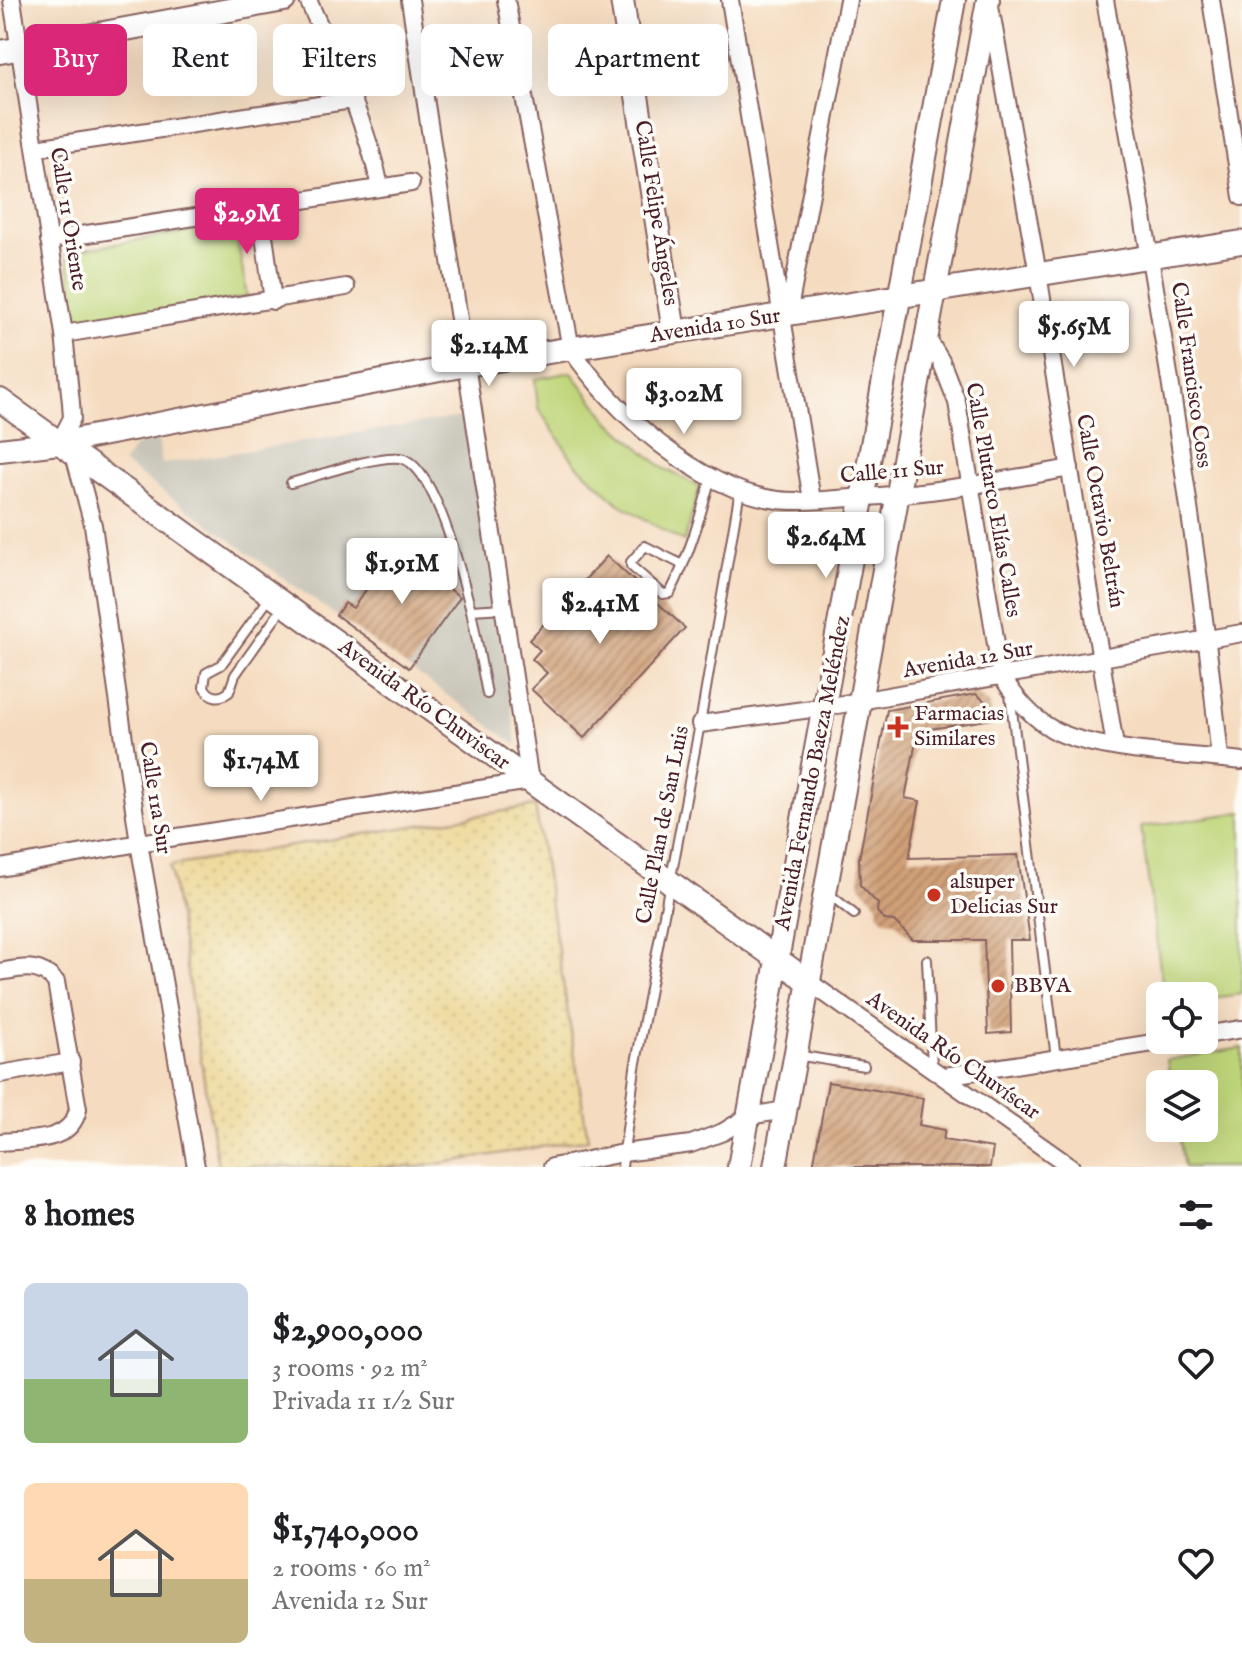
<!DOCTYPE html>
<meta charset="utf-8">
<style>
:root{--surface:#fff;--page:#f6f6f6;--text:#202124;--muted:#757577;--accent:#db2777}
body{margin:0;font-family:"IM FELL English",serif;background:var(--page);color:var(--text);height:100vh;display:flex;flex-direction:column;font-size:30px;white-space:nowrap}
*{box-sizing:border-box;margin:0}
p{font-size:26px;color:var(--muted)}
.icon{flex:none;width:44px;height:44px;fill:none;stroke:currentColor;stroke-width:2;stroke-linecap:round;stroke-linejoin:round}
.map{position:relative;height:1167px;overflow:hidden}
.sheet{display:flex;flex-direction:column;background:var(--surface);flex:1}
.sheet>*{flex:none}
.top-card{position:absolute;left:24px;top:24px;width:800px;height:72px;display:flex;gap:16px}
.buttons{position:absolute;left:1146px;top:982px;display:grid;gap:16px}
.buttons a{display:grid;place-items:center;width:72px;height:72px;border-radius:12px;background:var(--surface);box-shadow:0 8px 32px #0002;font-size:40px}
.price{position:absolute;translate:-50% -68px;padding:0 18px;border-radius:8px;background:#fff;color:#222;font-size:26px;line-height:52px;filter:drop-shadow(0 2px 4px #0008)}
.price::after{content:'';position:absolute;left:50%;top:48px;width:24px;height:18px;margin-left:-12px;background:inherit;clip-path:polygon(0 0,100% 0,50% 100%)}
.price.active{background:var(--accent);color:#fff}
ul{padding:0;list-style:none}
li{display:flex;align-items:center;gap:24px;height:200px;padding:0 24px}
li span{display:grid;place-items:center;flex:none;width:224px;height:160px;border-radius:12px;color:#555}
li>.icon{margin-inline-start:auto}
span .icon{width:96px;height:96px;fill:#fffc;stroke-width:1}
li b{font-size:34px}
h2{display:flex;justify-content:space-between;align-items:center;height:96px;padding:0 24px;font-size:34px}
.pill{padding:0 28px;border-radius:12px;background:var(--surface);box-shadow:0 8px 32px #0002;font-size:28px;line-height:72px}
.pill.active{background:var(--accent);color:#fff}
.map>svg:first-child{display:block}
.industrial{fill:#c8c4b8}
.sand{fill:url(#sand-dots);stroke:#9c7c64;stroke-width:2}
.green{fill:#bfd579;stroke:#847a52;stroke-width:2}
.building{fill:url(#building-hatch)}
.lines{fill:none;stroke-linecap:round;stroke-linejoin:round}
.lane-casing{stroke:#86615f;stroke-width:12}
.street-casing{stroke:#86615f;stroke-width:20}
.secondary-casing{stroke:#86615f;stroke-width:26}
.lane{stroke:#fff;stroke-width:8}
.street{stroke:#fff;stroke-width:16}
.secondary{stroke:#fff;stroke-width:22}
.poi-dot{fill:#c8321e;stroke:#fdfcf7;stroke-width:3}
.labels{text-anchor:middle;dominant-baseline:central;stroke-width:7;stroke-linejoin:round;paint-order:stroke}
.street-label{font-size:22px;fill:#4a1f2b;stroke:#fdfcf7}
.poi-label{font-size:22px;fill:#4a1f2b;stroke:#fdfcf7;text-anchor:start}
</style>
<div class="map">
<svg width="1242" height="1167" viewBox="0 0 1242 1167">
<defs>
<pattern id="sand-dots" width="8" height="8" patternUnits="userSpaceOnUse" patternTransform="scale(2)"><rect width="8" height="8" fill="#eeda9e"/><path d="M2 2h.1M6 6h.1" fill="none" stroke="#cebb88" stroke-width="1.8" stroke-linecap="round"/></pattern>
<pattern id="building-hatch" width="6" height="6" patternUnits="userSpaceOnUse" patternTransform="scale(2)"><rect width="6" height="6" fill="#d0a078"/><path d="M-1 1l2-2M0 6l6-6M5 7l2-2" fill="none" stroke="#ab8263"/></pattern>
</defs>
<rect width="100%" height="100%" fill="#fdfcf7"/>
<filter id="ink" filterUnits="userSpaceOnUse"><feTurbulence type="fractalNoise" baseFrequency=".0125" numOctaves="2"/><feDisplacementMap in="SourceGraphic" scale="16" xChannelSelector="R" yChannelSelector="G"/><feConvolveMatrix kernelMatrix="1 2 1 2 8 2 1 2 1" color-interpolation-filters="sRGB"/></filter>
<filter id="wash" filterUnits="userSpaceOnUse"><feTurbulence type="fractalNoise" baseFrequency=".006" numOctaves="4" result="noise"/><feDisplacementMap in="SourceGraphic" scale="32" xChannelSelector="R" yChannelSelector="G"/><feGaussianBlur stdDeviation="1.8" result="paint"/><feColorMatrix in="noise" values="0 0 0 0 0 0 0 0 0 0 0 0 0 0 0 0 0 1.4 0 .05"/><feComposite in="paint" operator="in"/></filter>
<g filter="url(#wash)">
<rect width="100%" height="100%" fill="#f5dcc0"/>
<polygon class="industrial" points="467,416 517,745 123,463 137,444 158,440 162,464"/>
<polygon class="sand" points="535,806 588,1139 419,1167 218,1167 170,866"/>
<g class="green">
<polygon points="235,224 247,297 78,326 66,252"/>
<polygon points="571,372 609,421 663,468 700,487 684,542 618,503 575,463 538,408 535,379"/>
<polygon points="1242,812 1242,994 1204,999 1204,996 1164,996 1141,827"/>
<polygon points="1242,1048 1242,1167 1184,1167 1178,1128 1204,1128 1204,1084 1171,1084 1167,1060"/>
</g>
<g id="blocks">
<g class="building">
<polygon points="401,541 434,565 428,573 460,597 409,668 336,615 345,603 353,608"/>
<polygon points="607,556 685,628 584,738 531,689 547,673 532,659 540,650 529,640"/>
<polygon points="976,694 990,705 993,719 918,731 905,798 920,801 909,858 1018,855 1030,940 1009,940 1011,1032 988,1034 984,940 913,940 894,921 885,920 877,912 878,904 860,885 859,859 887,710"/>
<polygon points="828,1082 923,1098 919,1125 945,1130 943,1140 993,1148 990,1167 813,1167"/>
</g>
</g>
</g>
<g filter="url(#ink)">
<use href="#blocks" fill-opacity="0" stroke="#86615f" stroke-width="2"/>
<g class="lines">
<defs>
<g id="lane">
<path d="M291 483C318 476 375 455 400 458 435 463 462 578 471 610"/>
<path d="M683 565 645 546 631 562V566L663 594 670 593C689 557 700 517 711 477"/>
<path d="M271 596 221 665 206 673 204 687C210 698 220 699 229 692L235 675 284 606"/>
<polyline points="487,694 471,610 504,608"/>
<polyline points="1010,694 1056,1058"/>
<polyline points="829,894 854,914"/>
<polyline points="927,960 932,1066"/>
<polyline points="796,1055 864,1066"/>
<polyline points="622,1167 635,1068 700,724 740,490"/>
</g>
<g id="street">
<polyline points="12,0 64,334 71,403 72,418 59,443 75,458 93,525 139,843 196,1167"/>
<path d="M308 0C335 61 367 121 380 187"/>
<path d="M506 0 571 349C613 412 699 490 778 500 802 503 828 499 852 498 926 494 997 482 1070 468"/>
<polyline points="730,0 812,500"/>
<path d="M1105 0C1150 252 1194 504 1220 758"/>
<polyline points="1211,0 1242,197"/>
<polyline points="990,6 1038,274 1115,746"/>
<polyline points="36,148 352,100"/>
<polyline points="260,206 273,301"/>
<polyline points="49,240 411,183"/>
<polyline points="788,314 848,0"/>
<polyline points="64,334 346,287"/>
<path d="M927 338 941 361 957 402 1001 675C1014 696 1031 717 1052 729 1093 752 1193 755 1242 761"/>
<polyline points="700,724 826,707 1242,633"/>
<polyline points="0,868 139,843 530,781 410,0"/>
<path d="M0 972C23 968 39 963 56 982L78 1109C71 1144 29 1139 0 1142"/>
<polyline points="809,982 1071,1167"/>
<polyline points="1204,1035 1242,1029"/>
<polyline points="0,1074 71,1062"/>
<polyline points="945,1076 1172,1040"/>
<polyline points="552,1167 623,1153 691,1144 723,1132 749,1116 785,1110"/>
</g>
<g id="secondary">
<polyline points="622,0 674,332"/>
<polyline points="0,52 284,0"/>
<polyline points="0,400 809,982"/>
<polyline points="0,450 59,443 466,365 1242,242"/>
<polyline points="739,1167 954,0"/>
<polyline points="775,1167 988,0"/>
</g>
</defs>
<use href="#lane" class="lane-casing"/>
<use href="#street" class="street-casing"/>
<use href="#secondary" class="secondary-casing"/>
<use href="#lane" class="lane"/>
<use href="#street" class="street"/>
<use href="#secondary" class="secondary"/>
</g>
</g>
<g class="poi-dot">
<path d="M894 715h8v8h8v8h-8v8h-8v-8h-8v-8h8z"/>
<circle cx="934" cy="895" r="8"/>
<circle cx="998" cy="986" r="8"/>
</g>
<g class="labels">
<g class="street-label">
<text transform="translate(656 213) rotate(81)">Calle Felipe Ángeles</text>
<text transform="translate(68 219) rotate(81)">Calle 11 Oriente</text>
<text transform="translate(715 326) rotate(-9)">Avenida 10 Sur</text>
<text transform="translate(1191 375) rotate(82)">Calle Francisco Coss</text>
<text transform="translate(892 472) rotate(-5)">Calle 11 Sur</text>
<text transform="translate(993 500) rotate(80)">Calle Plutarco Elías Calles</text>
<text transform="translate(1100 511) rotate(80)">Calle Octavio Beltrán</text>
<text transform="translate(968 660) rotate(-10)">Avenida 12 Sur</text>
<text transform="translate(424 705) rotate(36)">Avenida Río Chuviscar</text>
<text transform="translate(813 773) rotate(-79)">Avenida Fernando Baeza Meléndez</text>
<text transform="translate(155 798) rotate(81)">Calle 11a Sur</text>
<text transform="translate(663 825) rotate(-79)">Calle Plan de San Luis</text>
<text transform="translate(953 1056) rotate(35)">Avenida Río Chuvíscar</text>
</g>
<g class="poi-label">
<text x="914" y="714">Farmacias<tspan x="914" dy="25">Similares</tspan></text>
<text x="950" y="882">alsuper<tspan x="950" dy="25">Delicias Sur</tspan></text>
<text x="1014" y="986">BBVA</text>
</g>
</g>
</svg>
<div class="buttons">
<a><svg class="icon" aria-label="locate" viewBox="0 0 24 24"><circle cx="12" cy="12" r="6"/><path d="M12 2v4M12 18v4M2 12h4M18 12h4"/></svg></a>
<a><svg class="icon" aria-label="layers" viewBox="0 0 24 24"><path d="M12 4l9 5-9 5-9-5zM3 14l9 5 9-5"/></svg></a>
</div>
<b class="price active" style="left:247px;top:256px">$2.9M</b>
<b class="price" style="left:1074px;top:369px">$5.65M</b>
<b class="price" style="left:489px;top:388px">$2.14M</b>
<b class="price" style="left:684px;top:436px">$3.02M</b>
<b class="price" style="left:826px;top:580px">$2.64M</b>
<b class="price" style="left:402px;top:606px">$1.91M</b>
<b class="price" style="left:600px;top:646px">$2.41M</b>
<b class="price" style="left:261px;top:803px">$1.74M</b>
<div class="top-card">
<a class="pill active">Buy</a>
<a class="pill">Rent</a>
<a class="pill">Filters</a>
<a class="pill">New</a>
<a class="pill">Apartment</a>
</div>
</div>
<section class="sheet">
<h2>8 homes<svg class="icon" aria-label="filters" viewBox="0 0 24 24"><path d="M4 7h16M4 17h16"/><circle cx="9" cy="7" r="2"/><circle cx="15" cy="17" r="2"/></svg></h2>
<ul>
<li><span style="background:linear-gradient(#c9d6e8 60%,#8fb573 0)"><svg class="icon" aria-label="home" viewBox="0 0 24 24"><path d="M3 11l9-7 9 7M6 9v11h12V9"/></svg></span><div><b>$2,900,000</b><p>3 rooms · 92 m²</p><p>Privada 11 1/2 Sur</p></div><svg class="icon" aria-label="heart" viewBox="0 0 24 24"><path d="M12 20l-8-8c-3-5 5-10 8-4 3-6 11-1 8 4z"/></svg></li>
<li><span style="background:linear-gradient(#ffd9b3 60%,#c2b280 0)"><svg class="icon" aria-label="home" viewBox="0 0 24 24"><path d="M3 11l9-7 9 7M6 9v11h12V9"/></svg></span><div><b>$1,740,000</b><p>2 rooms · 60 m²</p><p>Avenida 12 Sur</p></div><svg class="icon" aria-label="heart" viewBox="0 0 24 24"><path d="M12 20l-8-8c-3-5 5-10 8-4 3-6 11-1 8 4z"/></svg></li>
</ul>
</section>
